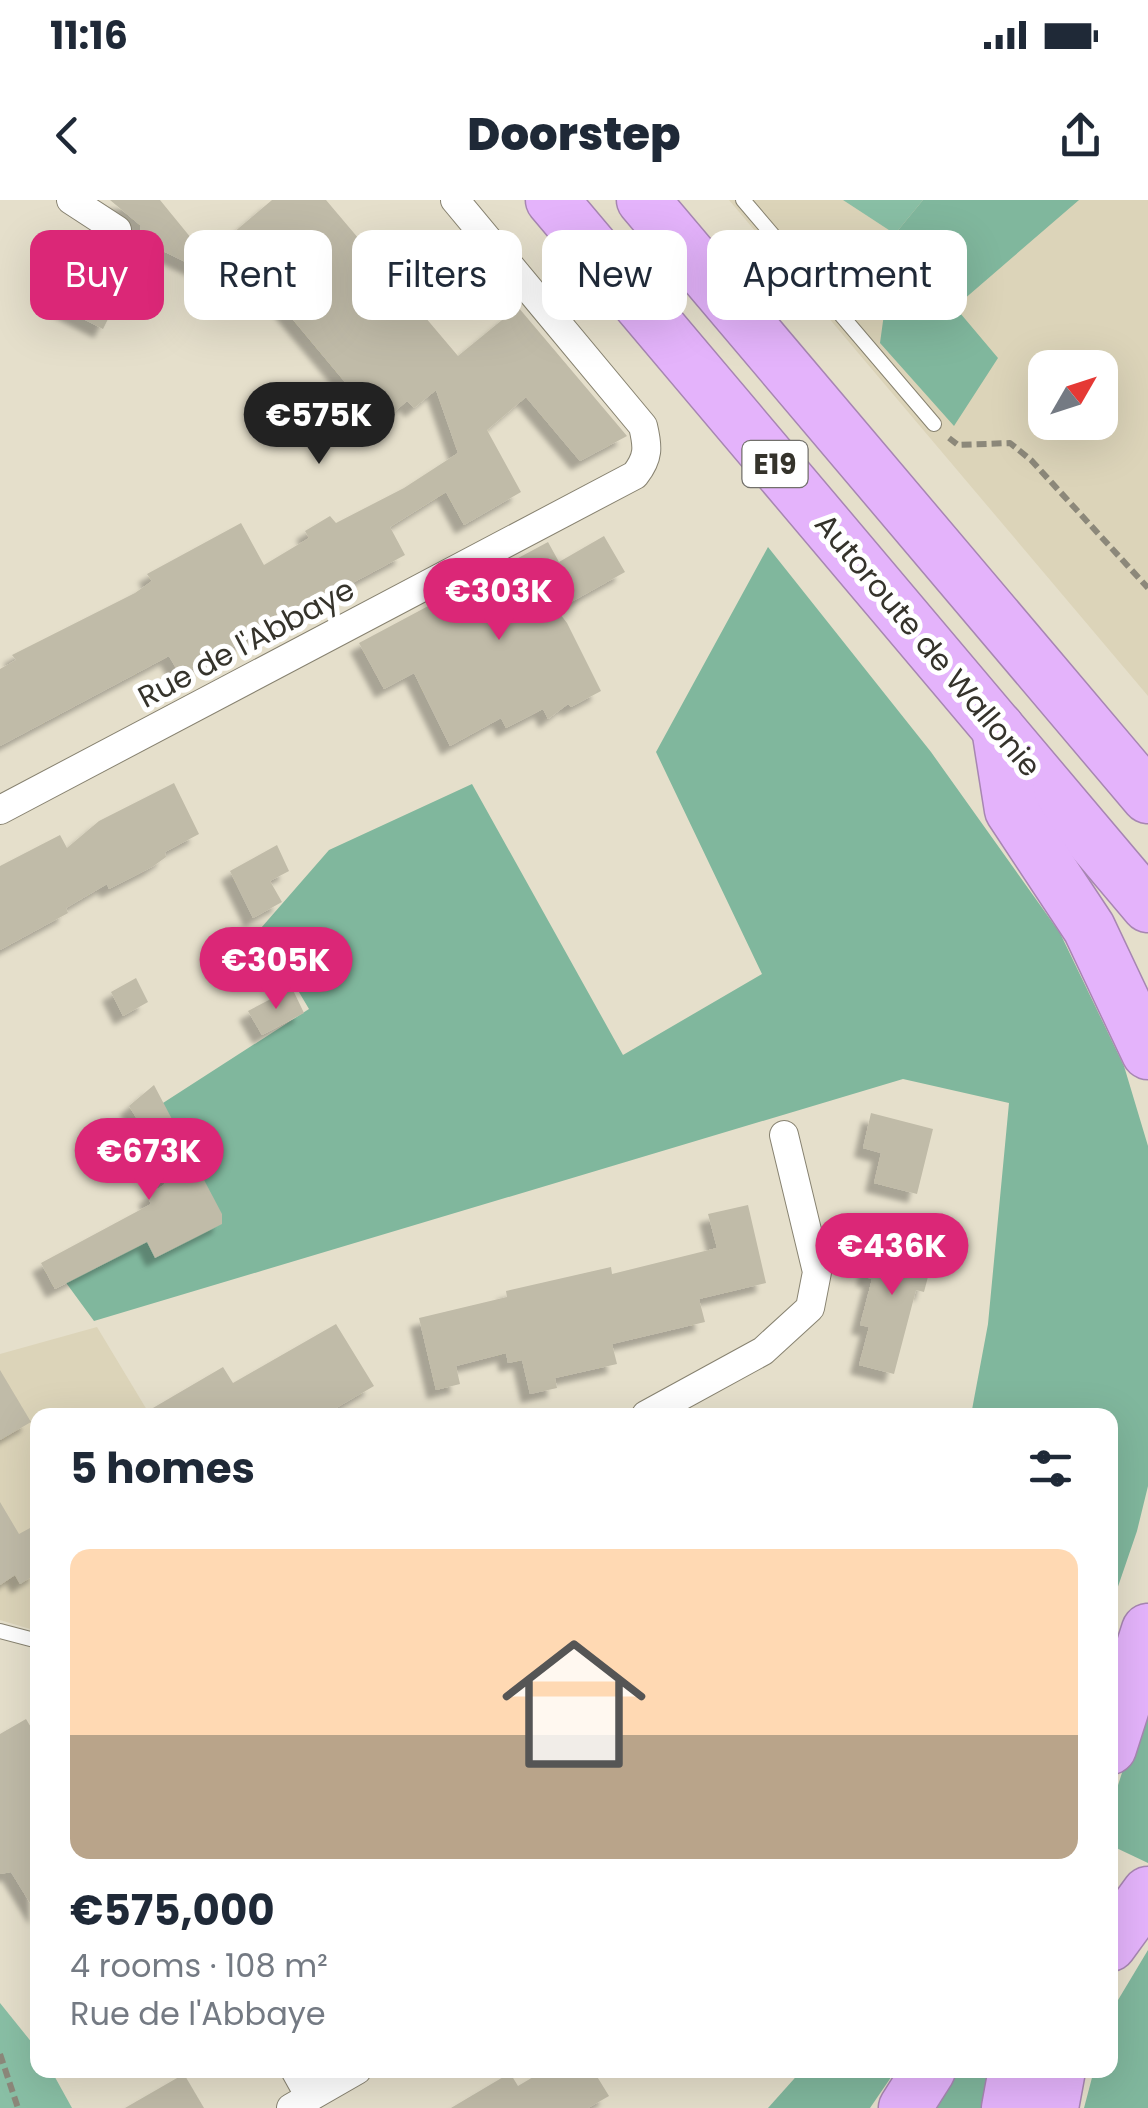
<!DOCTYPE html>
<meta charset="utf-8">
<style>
:root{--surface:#fff;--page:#f6f6f7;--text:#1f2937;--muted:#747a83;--line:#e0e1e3;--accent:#db2777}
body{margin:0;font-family:Poppins,sans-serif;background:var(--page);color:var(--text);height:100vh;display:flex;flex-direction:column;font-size:38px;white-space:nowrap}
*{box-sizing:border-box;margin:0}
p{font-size:32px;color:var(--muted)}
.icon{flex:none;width:55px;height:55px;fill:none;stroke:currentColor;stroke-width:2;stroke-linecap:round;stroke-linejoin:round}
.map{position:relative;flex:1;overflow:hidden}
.sheet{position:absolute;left:30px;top:1208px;width:1088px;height:670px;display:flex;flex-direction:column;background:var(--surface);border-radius:20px;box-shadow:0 10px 40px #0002}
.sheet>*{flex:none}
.guide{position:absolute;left:30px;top:30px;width:1090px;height:90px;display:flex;gap:20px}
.needle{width:65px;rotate:51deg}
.controls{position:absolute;left:1028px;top:150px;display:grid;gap:20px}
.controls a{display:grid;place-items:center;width:90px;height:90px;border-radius:20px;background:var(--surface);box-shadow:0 10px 40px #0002;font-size:50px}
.price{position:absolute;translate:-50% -85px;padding:0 22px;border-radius:35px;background:var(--accent);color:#fff;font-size:32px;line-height:65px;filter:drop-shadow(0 2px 5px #0008)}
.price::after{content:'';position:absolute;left:50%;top:60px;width:30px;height:22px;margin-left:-15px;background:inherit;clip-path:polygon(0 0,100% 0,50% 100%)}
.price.selected{background:#222;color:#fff}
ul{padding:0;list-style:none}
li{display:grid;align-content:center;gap:20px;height:530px;padding:0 40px}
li+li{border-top:2px solid var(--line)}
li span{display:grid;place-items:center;height:310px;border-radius:20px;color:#555}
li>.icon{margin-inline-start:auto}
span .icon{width:180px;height:180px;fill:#fffc;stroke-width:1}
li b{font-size:42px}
h2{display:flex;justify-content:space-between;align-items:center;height:120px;padding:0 40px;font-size:42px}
.chip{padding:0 35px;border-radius:20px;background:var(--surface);box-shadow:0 10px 40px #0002;font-size:35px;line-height:90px}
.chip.selected{background:var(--accent);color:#fff}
.status{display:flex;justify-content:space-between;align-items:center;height:70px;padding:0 50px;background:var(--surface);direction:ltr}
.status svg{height:28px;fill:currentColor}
header{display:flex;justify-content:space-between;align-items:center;height:130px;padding:0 40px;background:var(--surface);font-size:45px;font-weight:800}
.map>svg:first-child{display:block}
.built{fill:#dcd4b9;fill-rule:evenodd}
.green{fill:#89bfa5}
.forest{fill:#80b79d}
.building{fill:#c0bba8;filter:url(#shadow)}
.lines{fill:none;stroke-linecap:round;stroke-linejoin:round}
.service-casing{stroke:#878270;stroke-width:16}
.minor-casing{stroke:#878270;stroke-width:30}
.motorway-casing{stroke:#a786b2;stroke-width:55}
.path{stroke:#8c887a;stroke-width:6;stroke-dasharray:10 5;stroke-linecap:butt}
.service{stroke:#fff;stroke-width:14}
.minor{stroke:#fff;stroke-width:28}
.motorway{stroke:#e4b3fb;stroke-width:52}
.labels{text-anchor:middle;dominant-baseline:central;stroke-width:10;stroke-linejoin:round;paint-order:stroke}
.shield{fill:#fff;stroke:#72706b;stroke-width:2.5}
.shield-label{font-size:28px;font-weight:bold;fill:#35332b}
.street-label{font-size:30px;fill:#35332b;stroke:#fff}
</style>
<div class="status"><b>11:16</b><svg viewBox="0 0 49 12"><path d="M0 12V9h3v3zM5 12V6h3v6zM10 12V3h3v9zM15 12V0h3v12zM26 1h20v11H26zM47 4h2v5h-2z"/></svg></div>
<header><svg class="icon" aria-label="back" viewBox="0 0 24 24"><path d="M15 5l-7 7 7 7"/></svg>Doorstep<svg class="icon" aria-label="share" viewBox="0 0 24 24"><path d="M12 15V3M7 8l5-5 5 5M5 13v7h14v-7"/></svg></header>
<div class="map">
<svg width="1148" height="1908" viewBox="0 0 1148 1908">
<defs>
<filter id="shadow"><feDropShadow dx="-9" dy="9" stdDeviation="2.5" flood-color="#0004"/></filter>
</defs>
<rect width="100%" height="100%" fill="#e5dfcb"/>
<g class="built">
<path d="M729 0H1148V496ZM1045 168H1100V222H1045Z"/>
<polygon points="97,1127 150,1215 38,1215 37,1431 0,1420 0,1154"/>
</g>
<g class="green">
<polygon points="843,0 923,0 895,34"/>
<polygon points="0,1803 37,1849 38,1870 51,1870 72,1908 0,1908"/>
</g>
<g class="forest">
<polygon points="923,0 1079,0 955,107 998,158 954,226 880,143 895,34"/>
<polygon points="768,347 931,552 1060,733 1124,866 1148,946 1148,1286 1137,1331 1110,1410 1110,1215 971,1215 988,1124 1009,903 903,879 94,1121 64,1080 201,1000 149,912 309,809 261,728 329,650 472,584 623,855 762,774 656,552"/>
<polygon points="1148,1492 1148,1663 1110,1645 1110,1610"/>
<polygon points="1148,1750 1148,1908 1084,1908 1094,1870 1110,1870 1112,1810"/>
<polygon points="802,1870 896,1870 870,1908 768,1908"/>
<polygon points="949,1870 990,1870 982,1908 922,1908"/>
</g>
<g class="building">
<polygon points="110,0 160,0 227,82 142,41 140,25"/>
<polygon points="272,0 326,0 458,156 518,107 627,236 580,261 526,197 487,230 521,292 464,325 446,292 390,327 405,355 180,475 169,456 0,546 0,469 16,460 12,455 135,393 152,381 147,374 241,323 264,365 309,338 305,331 330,316 336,323 404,288 458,253 436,190 414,208 407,201 380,224 226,39"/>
<polygon points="75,69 121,93 103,129 56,105"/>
<polygon points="604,336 625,372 557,410 567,423 601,491 571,507 568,504 548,519 543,509 506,528 501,518 450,546 414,473 384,489 359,443 548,342 559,362"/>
<polygon points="174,583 199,634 165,652 166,657 152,667 109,689 107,684 66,708 68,713 0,750 0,666 60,635 67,648 99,621"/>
<polygon points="277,645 289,671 270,681 282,702 253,718 230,671"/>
<polygon points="136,778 148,802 123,816 111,792"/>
<polygon points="292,788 304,813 262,835 248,811"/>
<polygon points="154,885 222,1014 222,1024 155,1058 147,1042 55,1089 41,1063 151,1004 147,996 165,984 140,935 145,932 129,906"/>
<polygon points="871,913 933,929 917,994 874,983 881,953 863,948"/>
<polygon points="748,1005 766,1083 699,1099 705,1122 612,1144 617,1164 555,1178 557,1188 530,1194 522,1160 508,1163 506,1153 456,1166 460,1184 436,1190 419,1118 507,1097 506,1091 611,1067 612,1074 717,1048 708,1014"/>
<polygon points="875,1035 935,1050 924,1092 916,1090 894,1174 859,1165 869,1127 860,1125 872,1079 865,1077"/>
<polygon points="336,1124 374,1186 324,1215 141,1215 223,1167 233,1183"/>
<polygon points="0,1170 31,1222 0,1240"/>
<polygon points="0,1302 19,1334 30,1328 38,1342 38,1373 20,1384 15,1375 0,1385"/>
<polygon points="26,1519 38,1539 38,1716 11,1672 0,1674 0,1534"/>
<polygon points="545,1870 593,1870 609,1896 588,1908 451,1908 510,1873 518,1886"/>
<polygon points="184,1874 204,1908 125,1908"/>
</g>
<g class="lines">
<defs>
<g id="service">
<polyline points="743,0 934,224"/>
<polyline points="0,1431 38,1441"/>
</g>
<g id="minor">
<polyline points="71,0 117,30"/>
<path d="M0 610 635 275C649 257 648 247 643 226L455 0"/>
<polyline points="646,1215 763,1151 810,1108 817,1072 784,935"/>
<polyline points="295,1870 310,1897"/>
<polyline points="291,1908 357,1870"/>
</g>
<g id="motorway">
<polyline points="552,0 1148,706"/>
<polyline points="643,0 1148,597"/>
<polyline points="998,528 1011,610 1089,728 1148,853"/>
<polyline points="1110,1548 1148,1430"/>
<polyline points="1110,1745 1148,1693"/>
<polyline points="905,1908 929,1870"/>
<polyline points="1008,1908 1015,1870"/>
<polyline points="1052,1908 1059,1870"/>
</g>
</defs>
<use href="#service" class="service-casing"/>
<use href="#minor" class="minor-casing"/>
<use href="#motorway" class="motorway-casing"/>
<g class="path">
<polyline points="949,238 958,245 1010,243 1031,260 1148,388"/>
<polyline points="0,1854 18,1908"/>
</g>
<use href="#service" class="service"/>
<use href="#minor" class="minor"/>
<use href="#motorway" class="motorway"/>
</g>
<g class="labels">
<rect class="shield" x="742.5" y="241" width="65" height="46" rx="8"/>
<g class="shield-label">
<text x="775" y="264">E19</text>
</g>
<g class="street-label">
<text transform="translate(246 443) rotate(-28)">Rue de l'Abbaye</text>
<text transform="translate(928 445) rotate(50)">Autoroute de Wallonie</text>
</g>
</g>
</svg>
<div class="controls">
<a><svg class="needle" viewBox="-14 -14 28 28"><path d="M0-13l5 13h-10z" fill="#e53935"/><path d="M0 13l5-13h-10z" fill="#747a83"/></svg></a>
</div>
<b class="price selected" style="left:319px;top:267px">€575K</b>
<b class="price" style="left:499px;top:443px">€303K</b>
<b class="price" style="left:276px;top:812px">€305K</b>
<b class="price" style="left:149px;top:1003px">€673K</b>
<b class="price" style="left:892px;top:1098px">€436K</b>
<div class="guide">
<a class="chip selected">Buy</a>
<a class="chip">Rent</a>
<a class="chip">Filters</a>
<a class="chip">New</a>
<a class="chip">Apartment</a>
</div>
<section class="sheet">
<h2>5 homes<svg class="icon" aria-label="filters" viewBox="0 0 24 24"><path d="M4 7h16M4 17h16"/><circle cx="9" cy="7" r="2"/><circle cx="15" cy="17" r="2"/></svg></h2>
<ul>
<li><span style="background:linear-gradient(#ffd9b3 60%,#b9a48a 0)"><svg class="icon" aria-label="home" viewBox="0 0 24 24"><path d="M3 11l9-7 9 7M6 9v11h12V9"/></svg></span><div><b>€575,000</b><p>4 rooms · 108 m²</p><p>Rue de l'Abbaye</p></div></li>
</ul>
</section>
</div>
